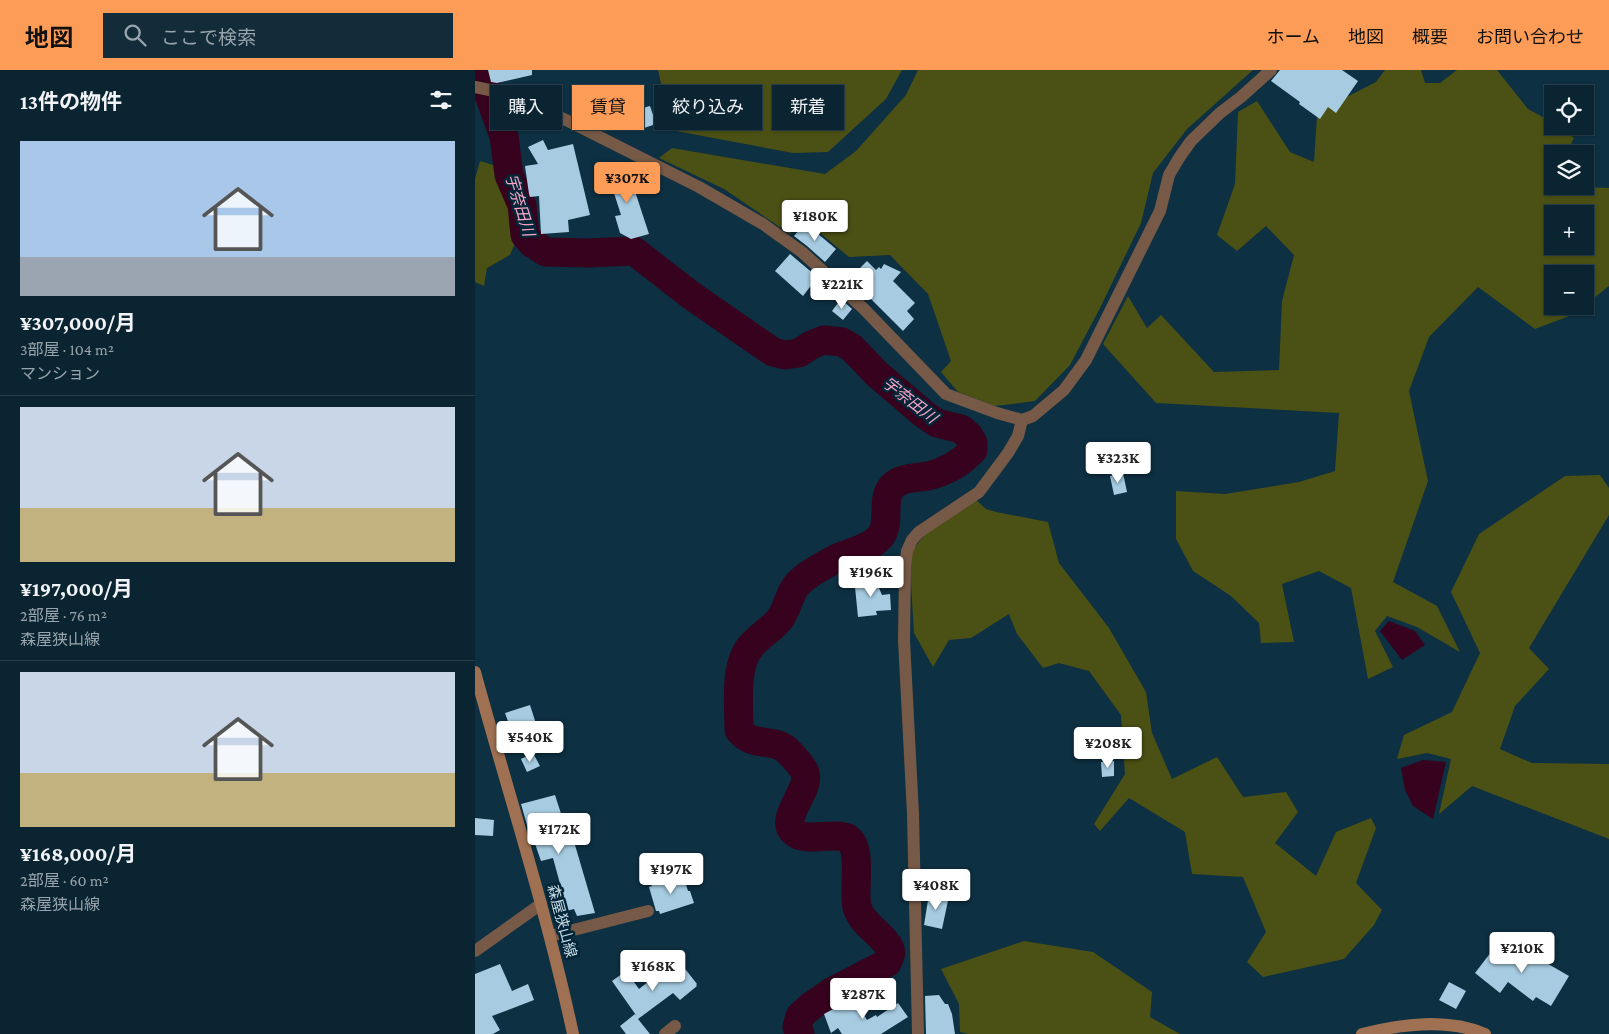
<!DOCTYPE html>
<html lang="ja">
<meta charset="utf-8">
<style>
:root{--surface:#0a2432;--page:#132c3a;--text:#f1f3f6;--muted:#99a4ac;--line:#2a414d;--accent:#fd9c56}
body{margin:0;font-family:"Crimson Pro","Noto Sans JP",serif;background:var(--page);color:var(--text);height:100vh;display:flex;flex-direction:column;font-size:19px;white-space:nowrap}
*{box-sizing:border-box;margin:0}
p{font-size:16px;color:var(--muted)}
.icon{flex:none;width:28px;height:28px;fill:none;stroke:currentColor;stroke-width:2;stroke-linecap:round;stroke-linejoin:round}
.map{position:relative;flex:1;overflow:hidden}
.drawer{display:flex;flex-direction:column;background:var(--surface);width:475px}
.drawer>*{flex:none}
.banner{position:absolute;left:15px;top:15px;width:475px;height:45px;display:flex;gap:10px}
.buttons{position:absolute;left:1069px;top:15px;display:grid;gap:10px}
.buttons a{display:grid;place-items:center;width:50px;height:50px;border-radius:0px;background:var(--surface);box-shadow:0 1px 4px #0004,0 0 0 1px var(--line);font-size:25px}
.price{position:absolute;translate:-50% -42px;padding:0 11px;border-radius:5px;background:#fff;color:#222;font-size:16px;line-height:32px;filter:drop-shadow(0 1px 2px #0008)}
.price::after{content:'';position:absolute;left:50%;top:30px;width:15px;height:11px;margin-left:-8px;background:inherit;clip-path:polygon(0 0,100% 0,50% 100%)}
.price.selected{background:var(--accent);color:#111}
ul{padding:0;list-style:none}
li{display:grid;align-content:center;gap:10px;height:265px;padding:0 20px}
li+li{border-top:1px solid var(--line)}
li span{display:grid;place-items:center;height:155px;border-radius:0px;color:#555}
li>.icon{margin-inline-start:auto}
span .icon{width:90px;height:90px;fill:#fffc;stroke-width:1}
li b{font-size:21px}
h2{display:flex;justify-content:space-between;align-items:center;height:60px;padding:0 20px;font-size:21px}
.tag{padding:0 18px;border-radius:0px;background:var(--surface);box-shadow:0 1px 4px #0004,0 0 0 1px var(--line);font-size:18px;line-height:45px}
.tag.selected{background:var(--accent);color:#111}
header{display:flex;align-items:center;gap:30px;box-sizing:border-box;height:70px;padding:0 25px;background:var(--accent);color:#111}
header strong{font-size:24px}
nav{display:flex;gap:28px;margin-inline-start:auto;font-size:18px}
.search{width:350px;height:45px;background:var(--page);display:flex;align-items:center;gap:12px;box-sizing:border-box;padding:0 18px;border-radius:0px;color:var(--muted);font-size:19px}
main{display:flex;flex:1;min-height:0}
.map>svg:first-child{display:block}
.green{fill:#4b5014;fill-rule:evenodd}
.water{fill:#36021e}
.lines{fill:none;stroke-linecap:round;stroke-linejoin:round}
.river{stroke:#36021e;stroke-width:29}
.building{fill:#a7cce2}
.minor{stroke:#765946;stroke-width:12}
.tertiary{stroke:#765946;stroke-width:12}
.secondary{stroke:#9f7152;stroke-width:12}
.labels{text-anchor:middle;dominant-baseline:central;stroke-width:5;stroke-linejoin:round;paint-order:stroke}
.street-label{font-size:15px;fill:#c9dce7;stroke:#022637}
.water-label{font-size:16px;font-style:italic;fill:#fba4c7;stroke:#022637}
</style>
<header>
<strong>地図</strong>
<div class="search"><svg class="icon" aria-label="search" viewBox="0 0 24 24"><circle cx="10" cy="10" r="6"/><path d="M15 15l6 6"/></svg>ここで検索</div>
<nav><a>ホーム</a><a>地図</a><a>概要</a><a>お問い合わせ</a></nav>
</header>
<main>
<section class="drawer">
<h2>13件の物件<svg class="icon" aria-label="filters" viewBox="0 0 24 24"><path d="M4 7h16M4 17h16"/><circle cx="9" cy="7" r="2"/><circle cx="15" cy="17" r="2"/></svg></h2>
<ul>
<li><span style="background:linear-gradient(#a9c7e8 75%,#9aa5b1 0)"><svg class="icon" aria-label="home" viewBox="0 0 24 24"><path d="M3 11l9-7 9 7M6 9v11h12V9"/></svg></span><div><b>¥307,000/月</b><p>3部屋 · 104 m²</p><p>マンション</p></div></li>
<li><span style="background:linear-gradient(#c9d6e8 65%,#c2b280 0)"><svg class="icon" aria-label="home" viewBox="0 0 24 24"><path d="M3 11l9-7 9 7M6 9v11h12V9"/></svg></span><div><b>¥197,000/月</b><p>2部屋 · 76 m²</p><p>森屋狭山線</p></div></li>
<li><span style="background:linear-gradient(#c9d6e8 65%,#c2b280 0)"><svg class="icon" aria-label="home" viewBox="0 0 24 24"><path d="M3 11l9-7 9 7M6 9v11h12V9"/></svg></span><div><b>¥168,000/月</b><p>2部屋 · 60 m²</p><p>森屋狭山線</p></div></li>
</ul>
</section>
<div class="map">
<svg width="1134" height="964" viewBox="0 0 1134 964">
<rect width="100%" height="100%" fill="#0d3042"/>
<g class="green">
<polygon points="183,0 427,0 411,29 353,82 318,83 196,60"/>
<polygon points="443,0 778,0 712,59 678,103 666,153 625,238 595,295 560,331 520,336 483,322 466,302 476,291 453,224 415,185 374,187 328,149 315,164 249,119 184,88 197,78 350,104 381,81 431,25"/>
<path d="M910 0H946L950 13H965L982 0H1022L1053 39 1077 52 1078 56H1083L1099 68 1091 84H1078V116L1134 118V216L1110 235V204H1078V236H1109L1097 245 1060 259 1003 217 954 267 934 321 953 411 918 512 962 536 985 582 942 557 912 546 900 561 918 597 893 609 876 518 844 501 807 514 819 572 786 573 784 553 756 526 718 501 701 469V421L750 424 824 412 860 401 864 343 681 333 628 274 653 226 672 258 686 245 739 302 804 300 807 231 819 185 791 156 762 181 742 165 760 114 763 42 782 31 815 82 839 92 842 46 854 36 901 12ZM1078 144H1110V176H1078Z"/>
<polygon points="5,91 42,102 47,116 49,153 35,185 12,198 9,216 0,212 0,109"/>
<polygon points="1125,405 1134,418 1134,445 1054,578 1074,599 1040,636 1025,679 1057,693 1134,694 1134,769 997,716 964,744 976,689 952,683 922,689 929,665 977,642 1005,583 976,522 1004,464 1090,406"/>
<polygon points="500,429 511,439 521,442 573,452 584,493 634,558 671,622 677,663 697,709 742,687 768,727 811,722 823,742 800,773 841,806 861,762 896,748 901,758 881,813 907,840 899,855 869,889 788,907 772,892 791,862 768,807 717,804 710,762 654,728 625,761 619,754 650,704 646,645 614,601 584,593 568,598 542,564 534,544 496,568 474,570 458,597 439,563 435,497 438,480 450,464"/>
<polygon points="549,871 618,882 677,922 675,947 705,964 493,964 485,962 484,934 466,899"/>
</g>
<g class="water">
<polygon points="914,551 940,561 950,575 927,590 905,561"/>
<polygon points="948,690 971,692 958,749 938,736 930,720 926,698"/>
</g>
<g class="lines">
<path class="river" d="M5 0 29 66 34 105 47 135 50 165 57 173 71 182 114 183 159 181 217 226 298 282 310 285 324 283 336 275 349 270 367 272 377 278 402 304 450 345 462 353 486 359 494 366 498 373V380C486 393 470 402 453 406 443 408 432 407 423 412 402 423 418 452 405 467 393 481 370 482 355 492 343 499 326 507 319 519 313 529 311 542 304 550 296 560 284 566 276 576 259 595 264 636 264 660 278 679 299 666 314 682 319 688 328 696 330 703 336 720 302 750 320 763 332 772 359 762 372 768 388 776 378 822 382 837 387 855 410 866 415 879 417 884 414 888 412 893L358 921 335 937 325 946 322 957 325 964"/>
</g>
<g class="building">
<polygon points="13,0 57,0 57,5 22,13 16,12"/>
<polygon points="805,0 867,0 883,11 861,43 853,37 845,49 824,34 825,32 796,11"/>
<polygon points="175,36 181,54 163,60 157,41"/>
<polygon points="68,70 73,80 98,74 115,145 93,150 94,162 66,164 64,126 55,127 54,124 50,96 63,94 53,77"/>
<polygon points="152,97 174,164 156,169 145,163 140,146 146,145 138,120 133,121 128,104"/>
<polygon points="330,153 361,179 350,192 332,176 319,166"/>
<polygon points="315,184 340,205 335,211 338,213 328,226 300,201"/>
<polygon points="392,191 401,200 404,197 406,199 409,194 426,202 418,211 440,233 432,241 439,249 428,261 390,223 388,227 376,216 377,215 373,210"/>
<polygon points="366,229 377,239 368,250 357,241"/>
<polygon points="648,403 652,422 639,425 635,406"/>
<polygon points="398,504 407,525 415,524 416,540 401,541 402,545 383,547 380,517 386,514 385,510"/>
<polygon points="55,635 63,660 39,668 30,643"/>
<polygon points="58,683 65,696 52,702 46,689"/>
<polygon points="639,691 639,706 627,707 626,692"/>
<polygon points="80,725 91,759 95,758 120,843 102,846 99,839 79,844 73,825 87,821 78,788 66,791 58,768 56,769 46,734"/>
<polygon points="0,748 19,750 18,766 0,765"/>
<polygon points="208,805 213,821 215,821 219,833 185,844 184,841 181,841 174,817 177,816 176,814"/>
<polygon points="454,824 474,826 467,859 449,855"/>
<polygon points="1023,873 1034,882 1038,877 1048,885 1052,880 1068,891 1094,906 1076,936 1061,927 1058,931 1033,912 1025,923 1000,903"/>
<polygon points="200,886 222,914 221,915 222,916 205,930 198,923 163,949 175,964 151,964 145,956 160,944 163,948 137,911 151,901 164,919 188,900 186,897"/>
<polygon points="25,894 37,921 53,914 59,930 17,946 25,960 18,964 0,964 0,904"/>
<polygon points="974,912 991,921 981,939 964,930"/>
<polygon points="464,925 470,934 473,934 477,944 480,964 451,964 450,926"/>
<polygon points="379,928 392,950 401,945 402,947 423,933 433,947 406,964 367,964 363,958 356,963 349,944"/>
</g>
<g class="lines">
<g class="minor">
<polyline points="0,17 34,24 93,51 224,117 288,154 327,182 388,238 471,324 522,343 547,350 558,346 589,320 611,290 685,141 694,105 704,88 716,71 745,43 766,27 796,0"/>
<polyline points="75,866 173,841"/>
<polyline points="190,964 200,956"/>
<polyline points="443,964 438,744 429,570 430,497 432,481 437,470 444,462 504,422 533,383 543,366 547,350"/>
</g>
<polyline class="tertiary" points="0,881 66,834"/>
<g class="secondary">
<path d="M0 602C33 723 72 842 98 964"/>
<path d="M887 964C927 954 972 948 1010 964"/>
</g>
</g>
<g class="labels">
<g class="street-label">
<text transform="translate(87 851) rotate(75)">森屋狭山線</text>
</g>
<g class="water-label">
<text transform="translate(45 135) rotate(73)">宇奈田川</text>
<text transform="translate(435 330) rotate(38)">宇奈田川</text>
</g>
</g>
</svg>
<div class="buttons">
<a><svg class="icon" aria-label="locate" viewBox="0 0 24 24"><circle cx="12" cy="12" r="6"/><path d="M12 2v4M12 18v4M2 12h4M18 12h4"/></svg></a>
<a><svg class="icon" aria-label="layers" viewBox="0 0 24 24"><path d="M12 4l9 5-9 5-9-5zM3 14l9 5 9-5"/></svg></a>
<a>+</a>
<a>−</a>
</div>
<b class="price selected" style="left:152px;top:134px">¥307K</b>
<b class="price" style="left:340px;top:172px">¥180K</b>
<b class="price" style="left:367px;top:240px">¥221K</b>
<b class="price" style="left:643px;top:414px">¥323K</b>
<b class="price" style="left:396px;top:528px">¥196K</b>
<b class="price" style="left:55px;top:693px">¥540K</b>
<b class="price" style="left:633px;top:699px">¥208K</b>
<b class="price" style="left:84px;top:785px">¥172K</b>
<b class="price" style="left:196px;top:825px">¥197K</b>
<b class="price" style="left:461px;top:841px">¥408K</b>
<b class="price" style="left:1047px;top:904px">¥210K</b>
<b class="price" style="left:178px;top:922px">¥168K</b>
<b class="price" style="left:388px;top:950px">¥287K</b>
<div class="banner">
<a class="tag">購入</a>
<a class="tag selected">賃貸</a>
<a class="tag">絞り込み</a>
<a class="tag">新着</a>
</div>
</div>
</main>
